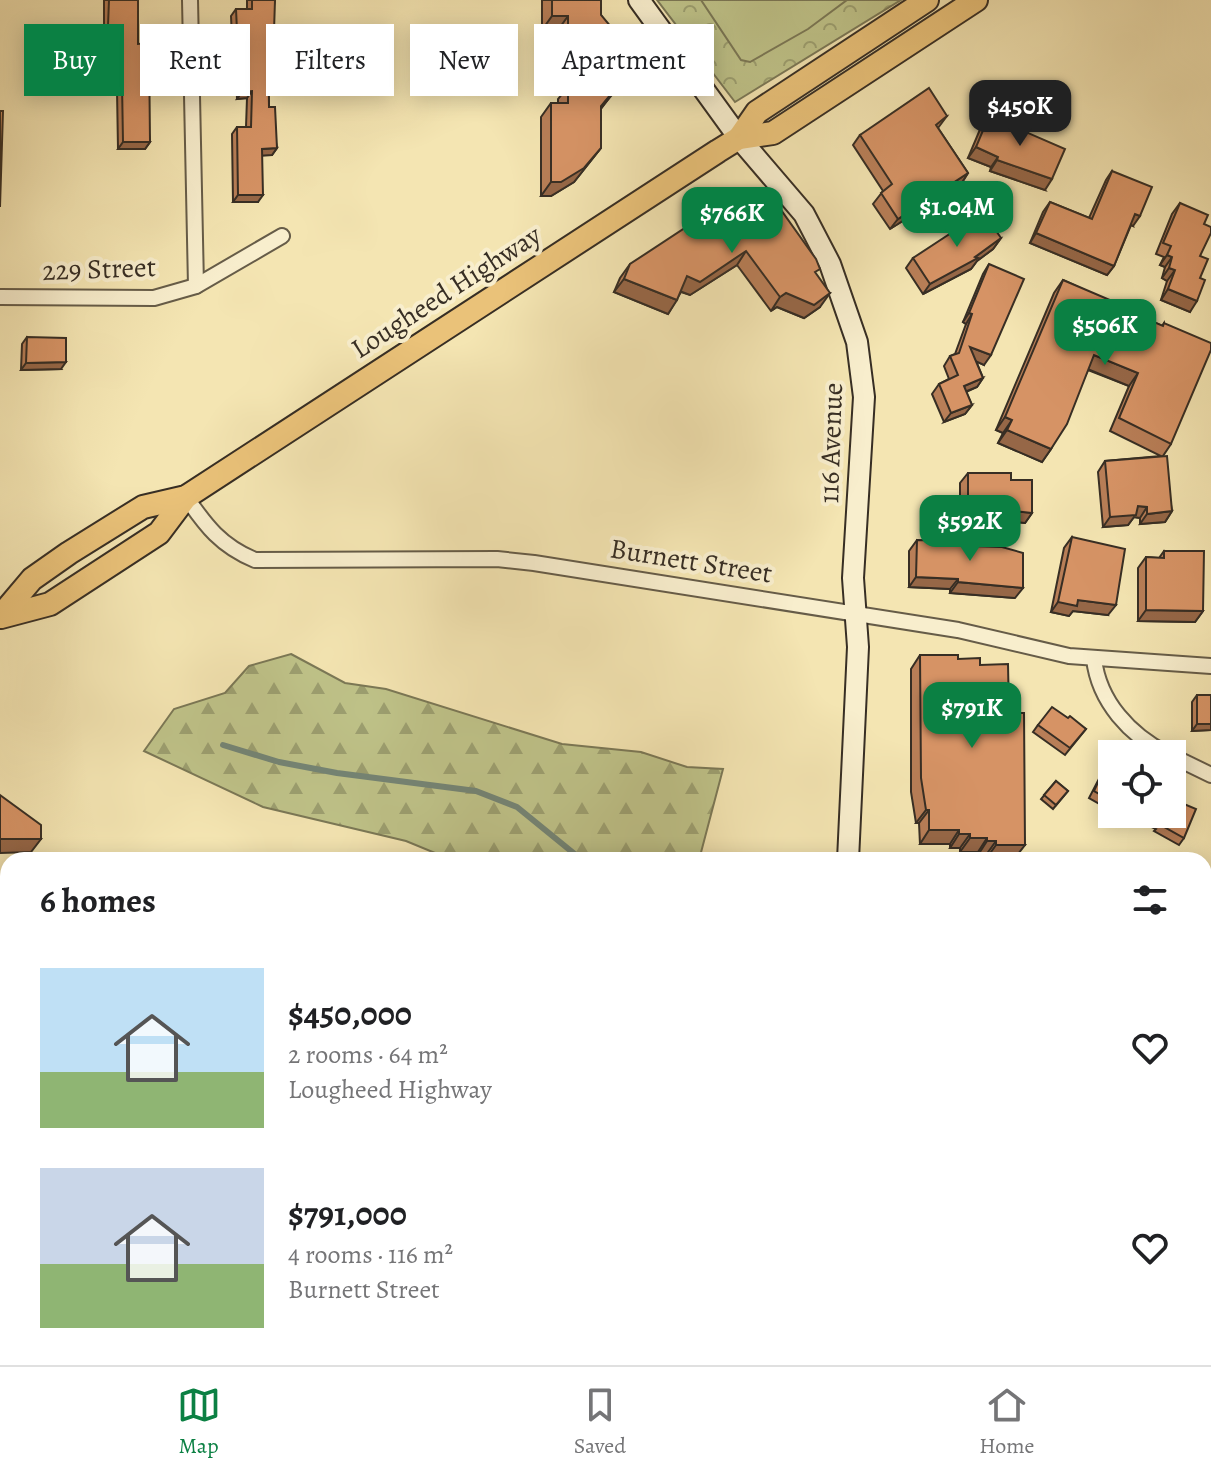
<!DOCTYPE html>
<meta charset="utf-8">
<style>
:root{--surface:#fff;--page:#f2f2f2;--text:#202124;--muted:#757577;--line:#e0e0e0;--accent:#0b8043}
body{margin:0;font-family:Alegreya,serif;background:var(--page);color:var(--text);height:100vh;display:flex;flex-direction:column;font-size:30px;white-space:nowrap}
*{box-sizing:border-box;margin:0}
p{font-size:26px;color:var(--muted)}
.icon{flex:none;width:44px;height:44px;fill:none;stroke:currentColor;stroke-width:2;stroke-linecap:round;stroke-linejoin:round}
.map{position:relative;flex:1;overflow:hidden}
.panel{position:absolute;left:0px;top:852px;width:1212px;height:514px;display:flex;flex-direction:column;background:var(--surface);border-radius:24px 24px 0 0;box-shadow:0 4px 20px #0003}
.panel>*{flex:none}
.banner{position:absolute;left:24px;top:24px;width:800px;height:72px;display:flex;gap:16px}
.buttons{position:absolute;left:1098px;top:740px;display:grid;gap:16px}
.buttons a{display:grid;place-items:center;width:88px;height:88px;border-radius:0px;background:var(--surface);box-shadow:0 4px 20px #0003;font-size:40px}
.price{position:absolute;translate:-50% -68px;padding:0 18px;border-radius:16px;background:var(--accent);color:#fff;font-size:26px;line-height:52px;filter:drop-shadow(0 2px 4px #0008)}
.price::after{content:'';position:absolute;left:50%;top:48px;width:24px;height:18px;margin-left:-12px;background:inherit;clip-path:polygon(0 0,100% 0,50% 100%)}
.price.current{background:#222;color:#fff}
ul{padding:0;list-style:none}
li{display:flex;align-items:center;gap:24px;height:200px;padding:0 40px}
li span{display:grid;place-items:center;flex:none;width:224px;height:160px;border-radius:0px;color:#555}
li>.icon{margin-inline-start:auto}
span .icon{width:96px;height:96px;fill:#fffc;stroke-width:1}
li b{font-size:34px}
h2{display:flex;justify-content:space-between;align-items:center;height:96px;padding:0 40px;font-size:34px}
.tag{padding:0 28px;border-radius:0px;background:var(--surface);box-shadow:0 4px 20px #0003;font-size:28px;line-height:72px}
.tag.current{background:var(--accent);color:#fff}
.dock{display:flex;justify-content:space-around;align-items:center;height:112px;border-top:2px solid var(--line);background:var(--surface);font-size:22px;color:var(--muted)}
.dock a{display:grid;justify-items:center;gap:4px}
.dock .current{color:var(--accent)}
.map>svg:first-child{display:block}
.forest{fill:url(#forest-firs);stroke:#7b7856;stroke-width:2}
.park{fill:url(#park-crowns);stroke:#7b7856;stroke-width:2}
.pitch{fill:#bfc389;stroke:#7b7856;stroke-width:2}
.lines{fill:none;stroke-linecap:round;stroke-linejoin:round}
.stream{stroke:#748576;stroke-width:6}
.street-casing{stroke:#665c48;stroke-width:18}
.secondary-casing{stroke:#372e24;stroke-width:24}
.primary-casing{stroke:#372e24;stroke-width:26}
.street{stroke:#f8eecd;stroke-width:14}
.secondary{stroke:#f8eecd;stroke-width:20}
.primary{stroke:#eac279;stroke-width:22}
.wall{fill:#b87e57;stroke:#372e24;stroke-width:2}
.shaded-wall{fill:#966747;stroke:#372e24;stroke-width:2}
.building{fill:#d69365;stroke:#372e24;stroke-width:2}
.labels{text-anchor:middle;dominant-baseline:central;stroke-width:8;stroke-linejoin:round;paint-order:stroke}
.street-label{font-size:28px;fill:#372e24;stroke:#f8eecd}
</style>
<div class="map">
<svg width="1211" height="1365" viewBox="0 0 1211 1365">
<defs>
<pattern id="forest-firs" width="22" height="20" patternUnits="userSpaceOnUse" patternTransform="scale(2)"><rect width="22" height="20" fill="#bfc389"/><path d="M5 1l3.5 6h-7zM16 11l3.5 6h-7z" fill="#9c9f70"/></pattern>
<pattern id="park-crowns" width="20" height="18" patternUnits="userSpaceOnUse" patternTransform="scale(2)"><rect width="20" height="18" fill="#bfc389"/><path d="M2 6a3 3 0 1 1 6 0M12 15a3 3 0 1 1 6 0" fill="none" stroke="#9c9f70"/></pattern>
</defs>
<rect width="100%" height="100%" fill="#f4e5b2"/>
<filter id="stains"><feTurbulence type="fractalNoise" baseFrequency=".0025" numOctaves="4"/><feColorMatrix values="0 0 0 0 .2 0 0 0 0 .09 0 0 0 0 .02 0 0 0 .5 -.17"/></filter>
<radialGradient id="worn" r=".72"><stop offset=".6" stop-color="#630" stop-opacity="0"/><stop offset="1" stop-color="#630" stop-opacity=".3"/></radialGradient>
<polygon class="forest" points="291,654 345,683 386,689 562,744 641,752 687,767 723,769 699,860 452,860 406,841 263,807 144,751 174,709 225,693 249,666"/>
<polygon class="park" points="657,0 901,0 735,102"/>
<polygon class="pitch" points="701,0 847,0 808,29 750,62 741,60"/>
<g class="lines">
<g class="stream">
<polyline points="223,745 279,762 337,773 476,791 517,807 582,860"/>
<polyline points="921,1358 927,1365"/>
</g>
<defs>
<g id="street">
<polyline points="190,0 196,286"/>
<polyline points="0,297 154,298 196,286 282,236"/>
<path d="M186 497C206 526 221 546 255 560L497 559 534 563 958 630 1069 656 1211 666"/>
<path d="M1094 659C1099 702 1130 735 1167 754"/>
<polyline points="1172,756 1211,775"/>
<polyline points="0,933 8,933"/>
<polyline points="1204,1060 1211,1059"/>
<polyline points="0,1186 8,1186"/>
<polyline points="627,1358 632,1365"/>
<polyline points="234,1365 234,1358"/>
</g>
<g id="secondary">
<polyline points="639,0 739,138 804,214 830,264 857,342 864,397 853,578 858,647 848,860"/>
<polyline points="1043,1358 1049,1365"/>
</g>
<g id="primary">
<polyline points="739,138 757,112 927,0"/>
<polyline points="0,617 32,579 69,553 143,507 186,497 718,151 739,138 773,133 976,0"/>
<polyline points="1,617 50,604 159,533 186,497"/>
</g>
</defs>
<use href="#street" class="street-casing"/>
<use href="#secondary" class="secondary-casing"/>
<use href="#primary" class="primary-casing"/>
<use href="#street" class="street"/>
<use href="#secondary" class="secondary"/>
<use href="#primary" class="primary"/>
</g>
<g class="wall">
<polygon points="104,0 138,0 138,44 150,142 145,149 118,149 116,32 104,33"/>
<polygon points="247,0 275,0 268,38 269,107 277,148 272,155 262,155 258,202 233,202 232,134 237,127 246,127 247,98 237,99 235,38 232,38 231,16 236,9 247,9"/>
<polygon points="542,0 601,0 601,15 631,68 601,109 601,148 574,182 551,196 541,196 541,117 551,103 558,103 558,99 563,93 563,48 558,48 558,30 542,30"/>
<polygon points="947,116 938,128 968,173 961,184 890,229 873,204 883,191 853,145 860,135"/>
<polygon points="989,116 1045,190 990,171 991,167 968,158 981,127"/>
<polygon points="1112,171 1133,226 1131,225 1114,266 1107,275 1030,243 1043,212 1050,202 1089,218 1106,180"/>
<polygon points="1180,203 1204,224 1200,256 1200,278 1190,312 1161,300 1167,281 1162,278 1165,267 1160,265 1164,257 1156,254 1172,214"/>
<polygon points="752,227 816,274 820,307 804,318 777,307 771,311 737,265 690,295 681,292 668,314 614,292 620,278 630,264"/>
<polygon points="1001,238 993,249 977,261 971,269 923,294 906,268 913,258"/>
<polygon points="989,264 984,365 976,361 983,378 977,387 966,392 972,405 965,414 944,422 932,394 939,384 949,379 944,366 950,356 955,354 966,324 963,322 983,274"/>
<polygon points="1063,280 1162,326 1164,323 1171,444 1163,456 1172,511 1165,522 1140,524 1140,518 1134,517 1128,525 1103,527 1098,472 1105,461 1161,456 1110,431 1129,386 1088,370 1051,449 1042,462 998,443 1003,433 996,430 1054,293"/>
<polygon points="27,337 61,369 21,370 22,344"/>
<polygon points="968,473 1011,480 1032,513 1025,523 960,516 960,483"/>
<polygon points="1072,537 1108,615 1073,611 1069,616 1051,612 1064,548"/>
<polygon points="917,540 1015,598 950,593 950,589 909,587 909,551"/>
<polygon points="1164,551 1203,611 1195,622 1138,621 1138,568 1146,557 1159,558"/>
<polygon points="920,655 958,659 980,665 1009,713 1015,858 986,859 986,855 978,855 978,852 960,852 960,848 950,848 950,844 920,844 919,823 916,823 911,792 911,669"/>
<polygon points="1197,695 1211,695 1211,730 1192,731 1192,702"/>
<polygon points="1068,718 1086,729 1065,755 1033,732 1038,725"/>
<polygon points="1104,769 1112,773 1112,811 1089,798"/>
<polygon points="1056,781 1068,791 1053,809 1041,799"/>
<polygon points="1118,814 1172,814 1184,838 1179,845 1154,831 1156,829 1125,815 1124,817"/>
<polygon points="1117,1358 1131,1358 1122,1364"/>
<polygon points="1133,1358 1204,1358 1211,1365 1134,1365"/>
</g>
<g class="shaded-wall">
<polygon points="552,16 568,16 558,30 542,30"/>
<polygon points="121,25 116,32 104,33 108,26"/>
<polygon points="237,31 240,31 235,38 232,38"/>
<polygon points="568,34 572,34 563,48 558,48"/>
<polygon points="631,68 612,95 591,120 621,69"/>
<polygon points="252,91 247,98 237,99 242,92"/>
<polygon points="123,142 150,142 145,149 118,149"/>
<polygon points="976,147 998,157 991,167 968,158"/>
<polygon points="277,148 272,155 257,156 262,149"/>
<polygon points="601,148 574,182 551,196 541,196 551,182"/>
<polygon points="997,160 1052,179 1045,190 990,171"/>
<polygon points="968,173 961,184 890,229 898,219"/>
<polygon points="238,195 263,195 258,202 233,202"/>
<polygon points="1135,214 1140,216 1133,226 1129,224"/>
<polygon points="1036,233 1114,266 1107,275 1030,243"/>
<polygon points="1001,238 993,249 977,261 971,269 923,294 930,284 975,257"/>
<polygon points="746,251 737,265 690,295 677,290 687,276"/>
<polygon points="1167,255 1172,257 1165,267 1160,265"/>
<polygon points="1169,268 1175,270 1167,281 1162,278"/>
<polygon points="624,279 677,300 668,314 614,292"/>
<polygon points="1168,289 1197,301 1190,312 1161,300"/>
<polygon points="786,293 830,293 820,307 804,318 777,307 771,311 780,297"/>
<polygon points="969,313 972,314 966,324 963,322"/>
<polygon points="970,347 991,355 984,365 964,356"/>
<polygon points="1094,355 1138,373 1129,386 1085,368"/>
<polygon points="66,362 61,369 21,370 26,363"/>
<polygon points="983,378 977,387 957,395 964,386"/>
<polygon points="972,405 965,414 944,422 951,413"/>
<polygon points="1005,417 1012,420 1003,433 996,430"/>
<polygon points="1007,430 1051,449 1042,462 998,443"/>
<polygon points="968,506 1032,513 1025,523 960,516"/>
<polygon points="1138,506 1147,507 1140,518 1134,517 1128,525 1103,527 1110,517"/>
<polygon points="1172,511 1165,522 1140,524 1147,514"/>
<polygon points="916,577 958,579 950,589 909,587"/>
<polygon points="958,582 1023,588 1015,598 950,593"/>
<polygon points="1078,600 1116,605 1108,615 1073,611 1069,616 1051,612 1058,602"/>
<polygon points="1146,610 1203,611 1195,622 1138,621"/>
<polygon points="1197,724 1211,724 1211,730 1192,731"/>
<polygon points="926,810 929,810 919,823 916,823"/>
<polygon points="929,830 959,830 950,844 920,844"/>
<polygon points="959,834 970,834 960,848 950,848"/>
<polygon points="970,838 987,838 978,852 960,852"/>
<polygon points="0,839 41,839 31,852 0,853"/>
<polygon points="987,841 996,841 986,855 978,855"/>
<polygon points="996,845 1025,845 1015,858 986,859"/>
<rect x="1204" y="1016" width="7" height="7"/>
<rect x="1204" y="1144" width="7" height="7"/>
<polygon points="1211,1259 1211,1267 1204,1271 1204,1262"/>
</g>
<g class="building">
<polygon points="109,0 138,0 138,44 149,43 150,142 123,142 121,25 108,26"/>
<polygon points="252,0 275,0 274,31 268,31 269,107 275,107 277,148 262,149 263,195 238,195 237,127 251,127 252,91 242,92 240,31 237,31 236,9 252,9"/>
<polygon points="552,0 601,0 601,15 622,40 622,52 631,52 631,68 621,69 621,82 601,106 601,148 584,168 561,182 551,182 551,103 568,103 568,85 573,85 572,34 568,34 568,16 552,16"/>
<polygon points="929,88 947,116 936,125 968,173 898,219 881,193 892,184 860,135"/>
<polygon points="0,111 3,111 0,207"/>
<polygon points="989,116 1065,149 1052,179 997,160 998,157 976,147"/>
<polygon points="1112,171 1152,187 1140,216 1135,214 1114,266 1036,233 1050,202 1092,219"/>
<polygon points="732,197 752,227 776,209 781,210 816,259 820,269 815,272 830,293 814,305 786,293 780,297 746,251 700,282 687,276 677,300 624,279 630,264"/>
<polygon points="1180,203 1208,215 1204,224 1211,227 1211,233 1200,256 1208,259 1200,278 1205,280 1197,301 1168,289 1175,270 1169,268 1172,257 1167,255 1171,246 1163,243"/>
<polygon points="983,212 1001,238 975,257 978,258 930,284 913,258"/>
<polygon points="989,264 1024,279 991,355 970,347 983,378 964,386 972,405 951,413 939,384 958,375 950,356 959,353 972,314 969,313"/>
<polygon points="1063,280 1138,312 1137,315 1163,326 1164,323 1211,343 1211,350 1171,444 1119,418 1138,373 1094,355 1067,424 1051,449 1007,430 1012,420 1005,417"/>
<polygon points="27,337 66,338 66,362 26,363"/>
<polygon points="1167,456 1172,511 1147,514 1147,507 1138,506 1136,515 1110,517 1105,461"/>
<polygon points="968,473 1011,473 1011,480 1032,480 1032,513 968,506"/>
<polygon points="1072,537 1125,549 1116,605 1078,600 1077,606 1058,602"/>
<polygon points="917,540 960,541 969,546 1002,547 1023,553 1023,588 958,582 958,579 916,577"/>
<polygon points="1164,551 1204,551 1203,611 1146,610 1146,557 1164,558"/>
<polygon points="920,655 958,655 958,659 980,658 980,665 1008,664 1009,713 1024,713 1025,845 996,845 996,841 987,841 987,838 970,838 970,834 959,834 959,830 929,830 929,810 926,810 921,778"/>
<rect x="1197" y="695" width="14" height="29"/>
<polygon points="1052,707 1068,718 1070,716 1086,729 1070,748 1038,725"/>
<polygon points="1104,769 1112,773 1112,801 1094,791"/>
<polygon points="1056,781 1068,791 1056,805 1044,795"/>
<polygon points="0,795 41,825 41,839 0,839"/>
<polygon points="1172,799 1196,809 1184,838 1159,824 1160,822 1144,814 1172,814"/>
<rect x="1204" y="975" width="7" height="41"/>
<polygon points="1211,1092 1211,1144 1204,1144 1204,1093"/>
<polygon points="1211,1210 1211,1259 1204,1262 1204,1214"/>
<polygon points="1204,1351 1211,1361 1211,1365 1147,1365 1142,1358 1204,1358"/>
</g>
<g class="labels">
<g class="street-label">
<text transform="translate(99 269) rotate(-2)">229 Street</text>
<text transform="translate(446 292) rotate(-33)">Lougheed Highway</text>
<text transform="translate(831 443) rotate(-88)">116 Avenue</text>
<text transform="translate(691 561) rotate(9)">Burnett Street</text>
</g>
</g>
<rect width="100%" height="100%" filter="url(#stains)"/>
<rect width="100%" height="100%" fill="url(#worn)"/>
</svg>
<div class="buttons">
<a><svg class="icon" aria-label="locate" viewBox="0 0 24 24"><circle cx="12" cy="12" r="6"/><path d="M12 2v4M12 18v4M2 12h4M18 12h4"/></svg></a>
</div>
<b class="price current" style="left:1020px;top:148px">$450K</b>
<b class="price" style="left:957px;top:249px">$1.04M</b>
<b class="price" style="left:732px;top:255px">$766K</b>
<b class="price" style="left:1105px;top:367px">$506K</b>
<b class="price" style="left:970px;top:563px">$592K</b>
<b class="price" style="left:972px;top:750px">$791K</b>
<div class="banner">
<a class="tag current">Buy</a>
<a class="tag">Rent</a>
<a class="tag">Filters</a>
<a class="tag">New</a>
<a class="tag">Apartment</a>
</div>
<section class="panel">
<h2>6 homes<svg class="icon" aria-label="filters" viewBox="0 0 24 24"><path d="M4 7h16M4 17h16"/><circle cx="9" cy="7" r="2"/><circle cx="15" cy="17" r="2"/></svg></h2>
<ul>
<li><span style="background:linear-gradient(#bfe0f5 65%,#8fb573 0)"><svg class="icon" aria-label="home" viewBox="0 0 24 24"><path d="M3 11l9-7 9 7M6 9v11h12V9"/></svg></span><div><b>$450,000</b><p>2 rooms · 64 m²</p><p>Lougheed Highway</p></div><svg class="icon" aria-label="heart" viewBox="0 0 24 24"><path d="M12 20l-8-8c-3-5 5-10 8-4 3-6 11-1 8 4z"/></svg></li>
<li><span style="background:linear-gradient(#c9d6e8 60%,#8fb573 0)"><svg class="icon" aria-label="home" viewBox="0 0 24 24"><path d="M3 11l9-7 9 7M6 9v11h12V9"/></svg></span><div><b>$791,000</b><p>4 rooms · 116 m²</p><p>Burnett Street</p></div><svg class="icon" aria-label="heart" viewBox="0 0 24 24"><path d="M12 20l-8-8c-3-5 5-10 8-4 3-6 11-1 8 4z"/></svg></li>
</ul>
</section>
</div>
<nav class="dock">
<a class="current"><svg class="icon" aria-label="map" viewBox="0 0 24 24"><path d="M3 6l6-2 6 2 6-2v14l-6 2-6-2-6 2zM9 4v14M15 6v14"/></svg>Map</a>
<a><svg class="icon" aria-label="saved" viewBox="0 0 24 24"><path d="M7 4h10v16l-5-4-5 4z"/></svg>Saved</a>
<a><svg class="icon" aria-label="home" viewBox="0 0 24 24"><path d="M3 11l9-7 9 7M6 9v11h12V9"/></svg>Home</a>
</nav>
